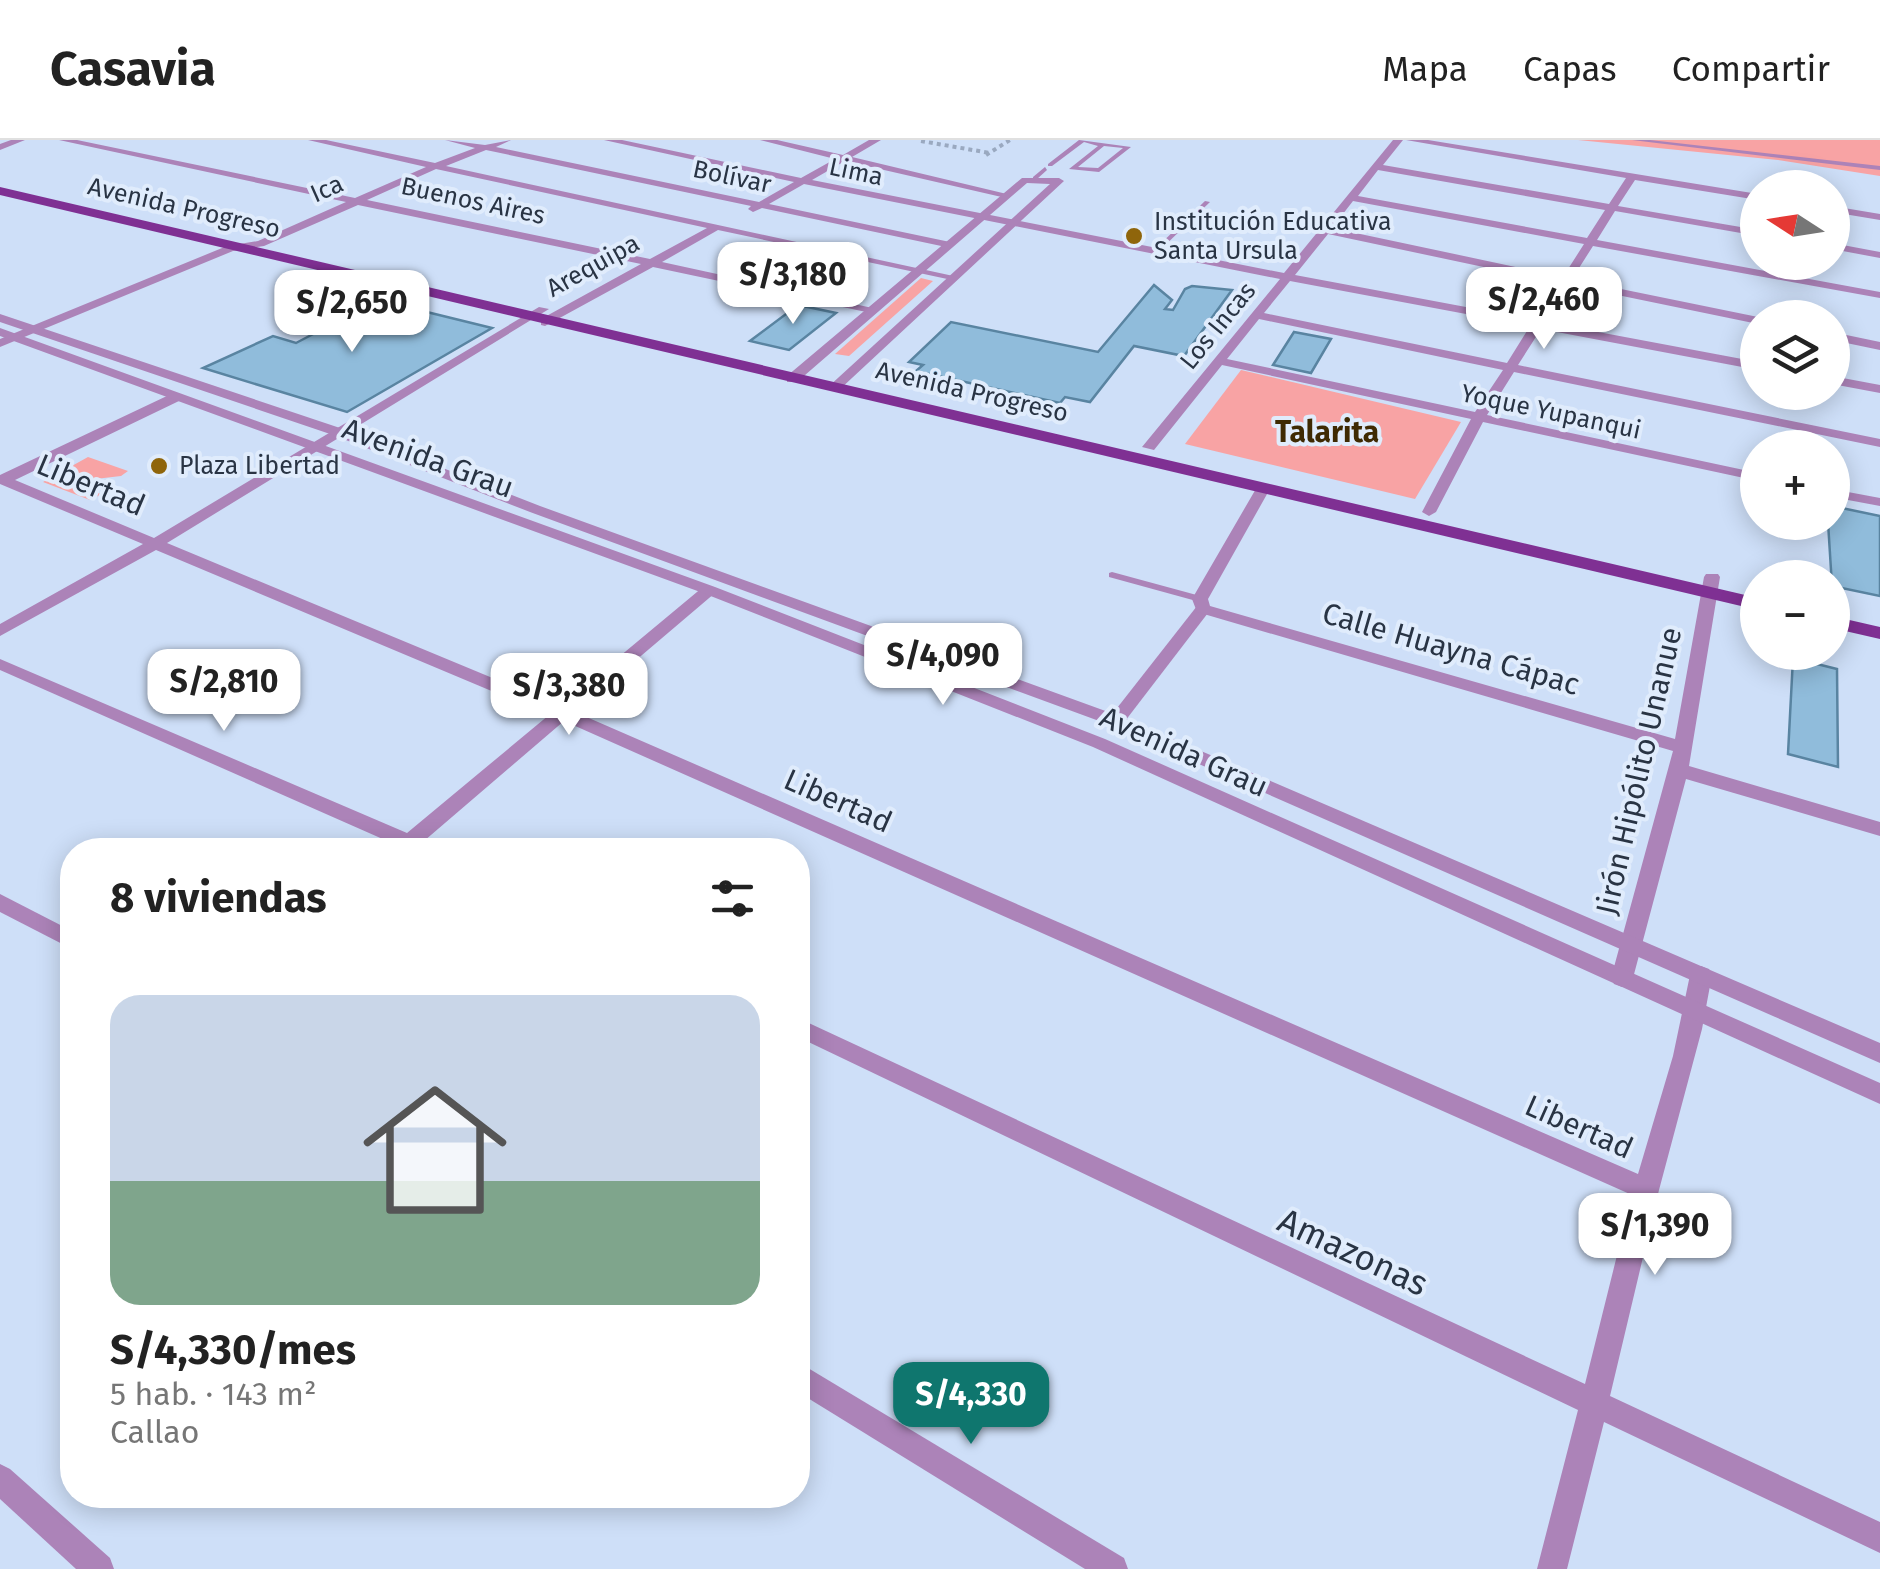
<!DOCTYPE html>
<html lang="es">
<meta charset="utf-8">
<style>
:root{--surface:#fff;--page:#f6f6f6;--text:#222;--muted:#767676;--line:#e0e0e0;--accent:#0f766e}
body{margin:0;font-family:"Fira Sans",sans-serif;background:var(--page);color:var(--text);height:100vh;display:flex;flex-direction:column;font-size:38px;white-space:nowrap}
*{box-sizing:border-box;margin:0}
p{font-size:32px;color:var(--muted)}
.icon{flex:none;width:55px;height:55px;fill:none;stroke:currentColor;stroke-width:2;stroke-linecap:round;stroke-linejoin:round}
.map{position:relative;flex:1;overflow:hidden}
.details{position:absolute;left:60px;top:698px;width:750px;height:670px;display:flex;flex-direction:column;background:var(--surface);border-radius:40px;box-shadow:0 5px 25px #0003}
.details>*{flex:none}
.needle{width:65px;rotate:282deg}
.buttons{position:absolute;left:1740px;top:30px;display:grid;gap:20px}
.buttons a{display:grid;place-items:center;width:110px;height:110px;border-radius:50%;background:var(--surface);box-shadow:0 5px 25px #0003;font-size:50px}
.price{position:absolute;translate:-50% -85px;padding:0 22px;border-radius:20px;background:#fff;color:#222;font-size:32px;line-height:65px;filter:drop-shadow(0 2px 5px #0008)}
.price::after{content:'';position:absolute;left:50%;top:60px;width:30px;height:22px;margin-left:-15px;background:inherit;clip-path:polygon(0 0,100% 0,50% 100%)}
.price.selected{background:var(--accent);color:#fff}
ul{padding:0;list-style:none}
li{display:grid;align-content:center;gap:20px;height:530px;padding:0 50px}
li span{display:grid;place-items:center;height:310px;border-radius:30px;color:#555}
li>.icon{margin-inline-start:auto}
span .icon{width:180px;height:180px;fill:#fffc;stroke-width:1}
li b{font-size:42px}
h2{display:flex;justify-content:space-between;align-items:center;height:120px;padding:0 50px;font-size:42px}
header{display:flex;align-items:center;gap:60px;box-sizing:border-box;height:140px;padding:0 50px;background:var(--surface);border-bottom:2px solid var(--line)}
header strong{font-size:48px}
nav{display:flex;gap:55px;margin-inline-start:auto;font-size:35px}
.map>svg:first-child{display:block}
.green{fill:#f8a3a4}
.building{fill:#90bcdb;stroke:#5984a1;stroke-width:2.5}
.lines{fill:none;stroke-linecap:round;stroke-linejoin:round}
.path{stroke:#9aa9c0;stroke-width:4;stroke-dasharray:4 4;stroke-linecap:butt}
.service{fill:#ac83b8;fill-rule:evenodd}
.pedestrian{fill:#ac83b8;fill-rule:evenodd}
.minor{fill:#ac83b8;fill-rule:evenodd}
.tertiary{fill:#ac83b8;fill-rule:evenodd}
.primary{fill:#7f3093;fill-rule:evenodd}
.poi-dot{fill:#8f650b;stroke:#e0ecfc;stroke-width:4}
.labels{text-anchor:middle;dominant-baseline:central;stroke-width:8;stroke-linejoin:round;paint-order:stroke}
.far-street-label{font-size:25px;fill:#293444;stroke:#e0ecfc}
.far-poi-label{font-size:25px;fill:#293444;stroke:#e0ecfc;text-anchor:start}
.far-quarter-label{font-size:30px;font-weight:bold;fill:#3e2a03;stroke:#e0ecfc}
.street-label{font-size:30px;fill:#293444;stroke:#e0ecfc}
.near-street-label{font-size:35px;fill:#293444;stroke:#e0ecfc}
</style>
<header>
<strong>Casavia</strong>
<nav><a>Mapa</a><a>Capas</a><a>Compartir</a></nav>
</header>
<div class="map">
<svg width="1880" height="1429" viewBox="0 0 1880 1429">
<rect width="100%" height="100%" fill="#cedff8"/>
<g class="green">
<polygon points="1578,0 1880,0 1880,36 1778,20"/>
<polygon points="921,138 933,141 849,216 835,214"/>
<polygon points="1241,230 1461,282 1415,359 1185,304"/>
<polygon points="88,317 128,331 121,336 78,341 75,346 102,354 90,360 43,342"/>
</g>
<g class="building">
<polygon points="1154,145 1172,160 1165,169 1173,170 1185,149 1192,146 1232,150 1184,216 1134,206 1090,262 1065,257 1060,263 916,231 923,225 909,222 951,182 1098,212"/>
<polygon points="378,160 492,188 347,272 203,228 273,196 296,203"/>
<polygon points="798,165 836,173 789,210 750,201"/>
<polygon points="1294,192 1331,199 1311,233 1273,225"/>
<polygon points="1832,366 1880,376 1880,456 1832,446 1828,382 1832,382"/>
<polygon points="1793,518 1837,529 1838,627 1788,614"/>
</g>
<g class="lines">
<g class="path">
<polyline points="921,1 990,13"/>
<polyline points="986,15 1010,0"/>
</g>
<g class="service">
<path d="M1079 0 1131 7 1099 32 1069 29 1098 6 1084 2 1052 26H1048V24ZM1104 6 1123 8 1098 28 1078 27Z"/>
<polygon points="1632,0 1650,0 1880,26 1880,30"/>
<polygon points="1045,27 1047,30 1037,39 1033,39 1033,37"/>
<polygon points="1205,61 1210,62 1157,113 1153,113 1153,111"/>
<polygon points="1112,432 1204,457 1205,459 1200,462 1109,437 1109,433"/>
</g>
<polygon class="pedestrian" points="1203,464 1211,469 1122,585 1110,585 1107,581 1110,577 1197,466"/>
<g class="minor">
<path d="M59 0H77L355 58 426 27 308 0H326L435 23 475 8 445 0 485 5 511 0 496 7 759 62 794 42 604 0H622L801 38 835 19 760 0H777L843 15 869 0H881L852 17 1011 55 1006 58 845 21 812 40 1284 133 1393 0H1403L1383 25 1609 64 1626 38 1406 0H1428L1758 54V60L1635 40 1618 66 1758 90V96L1615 71 1597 100 1880 152V158L1593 106 1572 139 1758 177V184L1569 145 1545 182 1758 222V230L1541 189 1518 225 1880 299V307L1514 232 1487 275 1758 333V341L1483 282 1436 372 1429 376 1422 372 1471 279 1222 225 1154 310 1142 307 1280 139 804 44 769 64 950 102 951 104 946 107 762 68 753 72 748 69 751 66 486 10 446 26 958 137 952 140 718 90 662 122 877 169 871 173 653 127 545 186 541 185V179L641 124 358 65 264 106 233 111 0 207V199L227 106 258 101 346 62ZM436 29 707 88 650 119 367 60ZM1378 30 1605 70 1587 98 1358 56ZM1353 61 1584 104 1563 137 1332 88ZM1328 94 1559 143 1535 180 1295 135ZM1290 141 1530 186 1507 223 1264 173ZM1259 179 1503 230 1475 272 1227 219Z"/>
<polygon points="1832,66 1880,74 1880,80 1832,72"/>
<polygon points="1832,103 1880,112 1880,118 1832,109"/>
<polygon points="539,167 549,169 167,403 560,566 703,447 715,447 715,453 575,572 1638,1034 1673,916 1690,835 1693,829 1701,826 1709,829 1712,835 1702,889 1659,1050 1610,1256 1880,1382 1880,1413 1604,1282 1567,1429 1537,1429 1578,1270 798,897 798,878 1585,1244 1632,1055 564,581 424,701 437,710 392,710 394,704 0,530 0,519 407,693 549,575 156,410 0,496 0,484 143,404 0,344 0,335 169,255 179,255 179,261 15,340 154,398"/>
<polygon points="1832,192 1880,202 1880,210 1832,200"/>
<polygon points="1832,236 1880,245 1880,253 1832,244"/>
<polygon points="1264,343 1271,347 1208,459 1210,466 1675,599 1704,437 1706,434 1718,434 1720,437 1689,626 1880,682 1880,696 1686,639 1633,838 1630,844 1622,847 1614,844 1611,838 1673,611 1197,472 1192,459 1257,347"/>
<polygon points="1832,349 1880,358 1880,366 1832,357"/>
<polygon points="0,754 72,791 72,809 0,772"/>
<polygon points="798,1222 1124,1418 1128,1429 1085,1429 798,1252"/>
<polygon points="0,1324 10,1329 110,1418 114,1429 76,1429 0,1359"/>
</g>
<g class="tertiary">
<polygon points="11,0 25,0 0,10 0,4"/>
<polygon points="1022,38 1059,38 1064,41 838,251 827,248 1050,44 1027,43 797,242 787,242 787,236"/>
<polygon points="0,174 343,289 540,366 1122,577 1880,903 1880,923 1110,585 530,372 333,295 0,182"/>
<polygon points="0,188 715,447 1105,599 1880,943 1880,964 1093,607 703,453 0,196"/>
</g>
<g class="primary">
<polygon points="0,47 1758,458 1758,470 0,55"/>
<polygon points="1832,476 1880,487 1880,499 1832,488"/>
</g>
</g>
<g class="poi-dot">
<circle cx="1134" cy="96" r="10"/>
<circle cx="159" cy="326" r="10"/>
</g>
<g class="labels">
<g class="far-street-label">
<text transform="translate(856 32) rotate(12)">Lima</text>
<text transform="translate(732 37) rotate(12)">Bolívar</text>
<text transform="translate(327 49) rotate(-24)">Ica</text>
<text transform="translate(473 61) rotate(12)">Buenos Aires</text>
<text transform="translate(184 68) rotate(13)">Avenida Progreso</text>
<text transform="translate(593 126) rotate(-29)">Arequipa</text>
<text transform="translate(1218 186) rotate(-51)">Los Incas</text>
<text transform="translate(972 252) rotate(13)">Avenida Progreso</text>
<text transform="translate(1551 272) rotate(12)">Yoque Yupanqui</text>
</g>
<g class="far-poi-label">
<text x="1154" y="82">Institución Educativa<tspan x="1154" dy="29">Santa Ursula</tspan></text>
<text x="179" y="326">Plaza Libertad</text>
</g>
<g class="far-quarter-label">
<text x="1327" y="292">Talarita</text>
</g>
<g class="street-label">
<text transform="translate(428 318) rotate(20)">Avenida Grau</text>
<text transform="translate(91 345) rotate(23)">Libertad</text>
<text transform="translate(1451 509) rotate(16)">Calle Huayna Cápac</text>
<text transform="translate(1184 612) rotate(24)">Avenida Grau</text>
<text transform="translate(1639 631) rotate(-77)">Jirón Hipólito Unanue</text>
<text transform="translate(838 661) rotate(24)">Libertad</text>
<text transform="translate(1579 987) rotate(24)">Libertad</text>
</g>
<g class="near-street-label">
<text transform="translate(1353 1112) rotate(25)">Amazonas</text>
</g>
</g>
</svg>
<div class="buttons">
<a><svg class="needle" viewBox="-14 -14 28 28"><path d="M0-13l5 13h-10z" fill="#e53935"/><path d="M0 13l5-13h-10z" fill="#767676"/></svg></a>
<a><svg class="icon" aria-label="layers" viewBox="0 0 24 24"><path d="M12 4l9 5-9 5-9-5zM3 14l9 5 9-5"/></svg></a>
<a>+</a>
<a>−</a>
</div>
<b class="price" style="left:793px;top:187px">S/3,180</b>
<b class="price" style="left:1544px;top:212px">S/2,460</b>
<b class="price" style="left:352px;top:215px">S/2,650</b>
<b class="price" style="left:943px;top:568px">S/4,090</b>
<b class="price" style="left:224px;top:594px">S/2,810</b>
<b class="price" style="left:569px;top:598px">S/3,380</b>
<b class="price" style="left:1655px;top:1138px">S/1,390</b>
<b class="price selected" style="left:971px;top:1307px">S/4,330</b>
<section class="details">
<h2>8 viviendas<svg class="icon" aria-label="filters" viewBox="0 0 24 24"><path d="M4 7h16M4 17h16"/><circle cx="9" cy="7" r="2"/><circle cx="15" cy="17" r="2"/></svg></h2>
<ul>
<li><span style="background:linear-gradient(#c9d6e8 60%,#7fa58c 0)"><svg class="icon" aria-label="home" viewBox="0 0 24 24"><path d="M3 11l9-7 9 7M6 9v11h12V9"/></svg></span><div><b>S/4,330/mes</b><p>5 hab. · 143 m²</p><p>Callao</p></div></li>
</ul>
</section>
</div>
